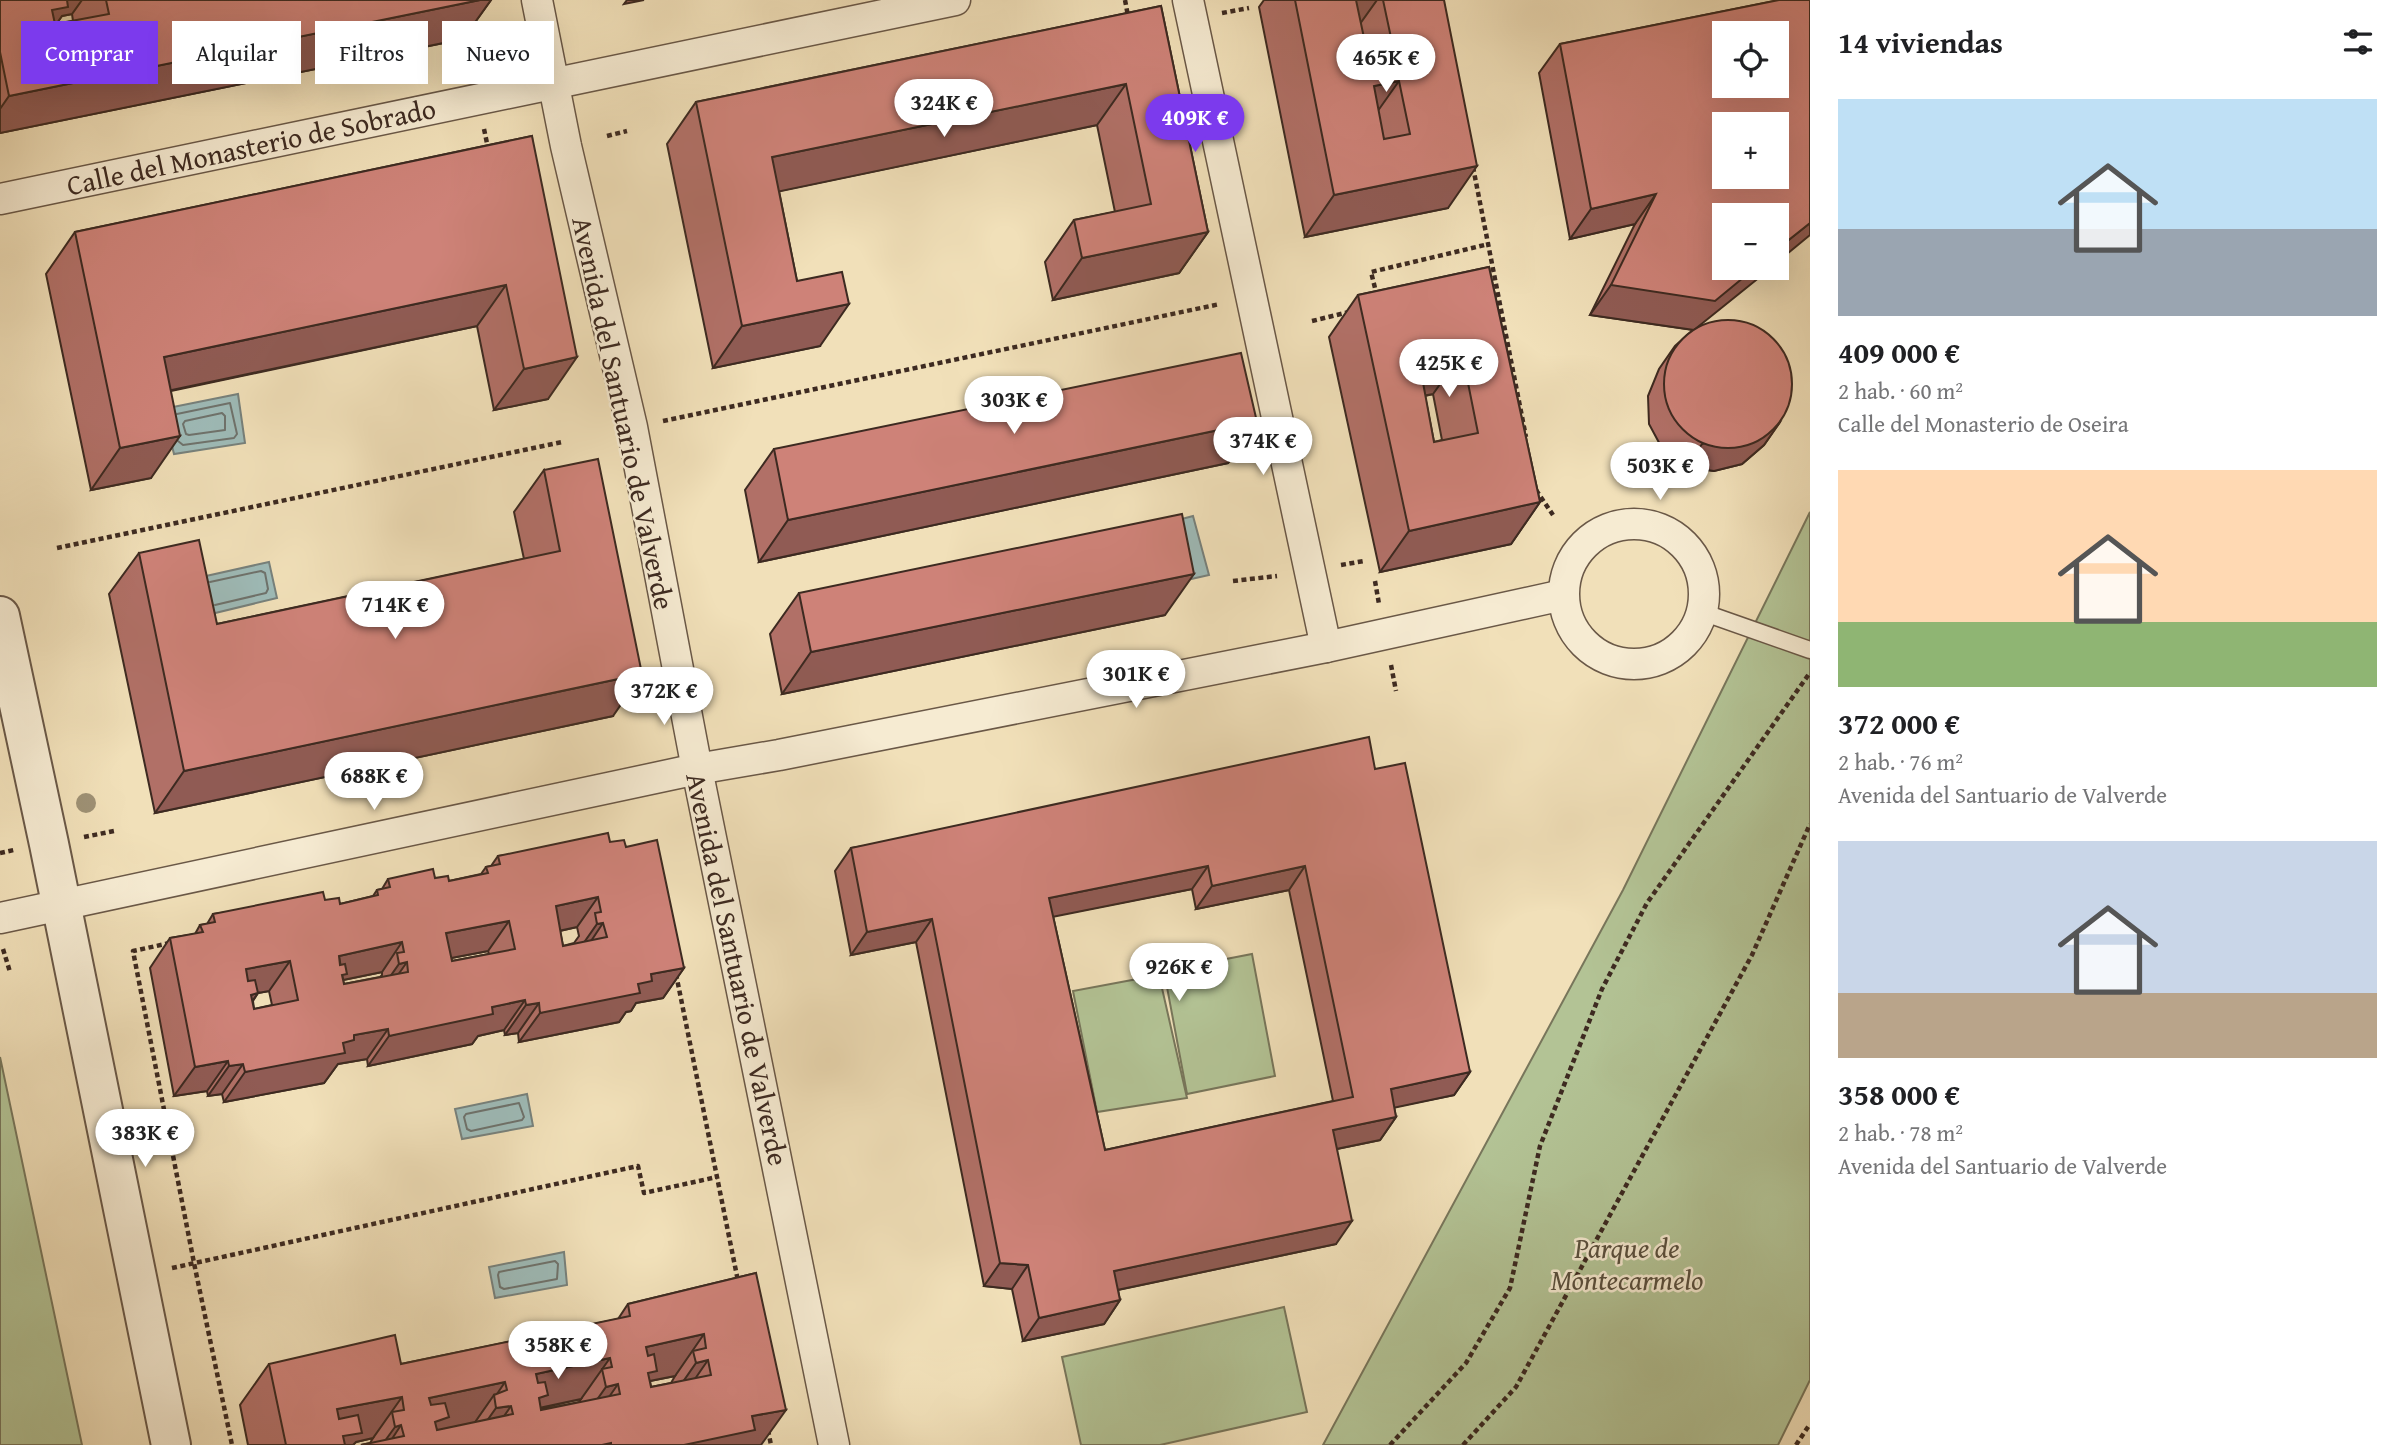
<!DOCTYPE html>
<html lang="es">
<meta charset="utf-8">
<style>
:root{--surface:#fff;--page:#f2f2f2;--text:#202124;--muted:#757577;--accent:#7c3aed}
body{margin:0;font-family:"Gentium Book Plus",serif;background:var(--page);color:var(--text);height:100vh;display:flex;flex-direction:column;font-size:26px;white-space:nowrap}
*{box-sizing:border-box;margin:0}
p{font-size:23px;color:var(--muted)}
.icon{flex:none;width:38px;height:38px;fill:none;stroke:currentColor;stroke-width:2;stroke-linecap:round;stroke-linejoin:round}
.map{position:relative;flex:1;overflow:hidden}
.drawer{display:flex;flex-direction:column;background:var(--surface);width:595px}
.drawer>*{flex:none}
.guide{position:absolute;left:21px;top:21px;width:665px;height:63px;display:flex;gap:14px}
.controls{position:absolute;left:1712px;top:21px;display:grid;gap:14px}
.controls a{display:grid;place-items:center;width:77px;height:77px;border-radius:0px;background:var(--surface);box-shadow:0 7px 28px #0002;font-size:35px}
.price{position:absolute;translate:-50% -60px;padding:0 16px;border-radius:24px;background:#fff;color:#222;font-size:23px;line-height:46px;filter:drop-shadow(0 2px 4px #0008)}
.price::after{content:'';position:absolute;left:50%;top:42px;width:21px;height:16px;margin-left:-10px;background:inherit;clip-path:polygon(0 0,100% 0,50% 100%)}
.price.selected{background:var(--accent);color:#fff}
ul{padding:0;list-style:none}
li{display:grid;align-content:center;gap:14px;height:371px;padding:0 28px}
li span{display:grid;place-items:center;height:217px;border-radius:0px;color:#555}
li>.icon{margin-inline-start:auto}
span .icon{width:126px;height:126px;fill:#fffc;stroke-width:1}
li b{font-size:30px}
h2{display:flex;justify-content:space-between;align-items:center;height:84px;padding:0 28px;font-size:30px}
.chip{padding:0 24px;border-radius:0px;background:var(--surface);box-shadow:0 7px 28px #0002;font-size:24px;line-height:63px}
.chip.selected{background:var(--accent);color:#fff}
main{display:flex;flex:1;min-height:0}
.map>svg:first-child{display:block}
.green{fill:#b3c395;stroke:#78765b;stroke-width:2}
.water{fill:#9ebbb8;stroke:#77817c;stroke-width:2}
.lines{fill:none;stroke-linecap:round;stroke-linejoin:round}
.shore{stroke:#6e726c;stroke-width:2}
.service-casing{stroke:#6a5847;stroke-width:19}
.minor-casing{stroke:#6a5847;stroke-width:33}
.tertiary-casing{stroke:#6a5847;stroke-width:42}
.path{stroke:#3d2a21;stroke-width:4.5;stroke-dasharray:5 3.5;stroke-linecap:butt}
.service{stroke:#f6ebd2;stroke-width:16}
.minor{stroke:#f6ebd2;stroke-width:30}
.tertiary{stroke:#f6ebd2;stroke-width:38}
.tree{fill:#9e9175}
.wall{fill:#b17067;stroke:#3d2a21;stroke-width:2;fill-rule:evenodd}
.shaded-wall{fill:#905b54;stroke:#3d2a21;stroke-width:2}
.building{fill:#ce8278;stroke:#3d2a21;stroke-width:2;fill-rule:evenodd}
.labels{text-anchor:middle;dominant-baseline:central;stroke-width:5;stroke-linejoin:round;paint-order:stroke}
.street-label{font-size:28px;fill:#3d2a21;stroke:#f6ebd2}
.park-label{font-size:28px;font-style:italic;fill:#5a503e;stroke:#f6ebd2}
</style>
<main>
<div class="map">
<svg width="1810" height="1445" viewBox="0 0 1810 1445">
<rect width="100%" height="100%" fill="#f1e0b9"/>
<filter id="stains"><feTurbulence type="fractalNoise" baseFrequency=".00286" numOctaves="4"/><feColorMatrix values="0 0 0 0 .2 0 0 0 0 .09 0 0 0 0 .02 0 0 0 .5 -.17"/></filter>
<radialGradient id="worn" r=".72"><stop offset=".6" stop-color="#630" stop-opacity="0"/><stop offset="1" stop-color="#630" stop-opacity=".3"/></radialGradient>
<g class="green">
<polygon points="1810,512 1810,1380 1778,1445 1323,1445 1623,890"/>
<polygon points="1252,954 1275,1076 1187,1094 1164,971"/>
<polygon points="1159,975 1187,1098 1097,1112 1073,991"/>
<polygon points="0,1057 82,1445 0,1445"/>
<polygon points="1284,1307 1307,1412 1160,1445 1081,1445 1062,1357"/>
</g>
<g class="water">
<polygon points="238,394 245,443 174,454 163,409"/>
<polygon points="1193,516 1209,575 1178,582 1163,524"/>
<polygon points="269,562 277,598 207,615 197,578"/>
<polygon points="527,1094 533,1126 462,1139 455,1109"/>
<polygon points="564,1252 567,1285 495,1298 489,1267"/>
</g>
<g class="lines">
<g class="shore">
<polygon points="222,413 225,416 225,430 189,435 186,434 183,424 185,421"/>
<polyline points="177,414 230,403 237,434 234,438 183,445 178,441"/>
<polyline points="210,582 261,571 265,573 268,589 266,593 215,605"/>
<polygon points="519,1103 524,1117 522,1120 471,1131 467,1129 464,1117 466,1114"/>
<polygon points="555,1261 558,1264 557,1279 504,1289 500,1287 498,1275 499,1272"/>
</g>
<defs>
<polyline id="service" points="1702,612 1810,650"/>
<g id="minor">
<polyline points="537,0 566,146 632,427 697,769 834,1445"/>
<polyline points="1188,0 1326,647"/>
<polyline points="0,199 955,0"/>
<circle cx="1634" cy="594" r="70"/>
<polyline points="0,918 697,769 779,755 1326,647 1563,595"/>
</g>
<polyline id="tertiary" points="0,616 49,844 171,1445"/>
</defs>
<use href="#service" class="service-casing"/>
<use href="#minor" class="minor-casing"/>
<use href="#tertiary" class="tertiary-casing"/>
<g class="path">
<polyline points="1125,0 1128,16"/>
<polyline points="1222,13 1249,8"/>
<polyline points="465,48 470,70"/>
<polyline points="484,129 488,148"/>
<polyline points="607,136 627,131"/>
<polyline points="1473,167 1526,437"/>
<polyline points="1377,296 1371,272 1489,244"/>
<polyline points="1312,321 1349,312"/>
<polyline points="663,421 1220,304"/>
<polyline points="1536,490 1553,515"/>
<polyline points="57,548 562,442"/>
<polyline points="1341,565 1364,561"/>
<polyline points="1233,581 1277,576"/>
<polyline points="1375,581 1379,604"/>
<polyline points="1391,665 1396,691"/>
<polyline points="84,837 114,831"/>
<polyline points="0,853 14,850"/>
<polyline points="170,943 133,951 194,1263 232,1445"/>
<polyline points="3,949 10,972"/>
<polyline points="676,974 738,1281"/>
<polyline points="172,1268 638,1166 644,1193 717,1177"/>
<polyline points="768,1430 771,1445"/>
<polyline points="1390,1445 1466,1363 1510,1288 1540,1146 1602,989 1647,903 1809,674"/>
<polyline points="1463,1445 1516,1387 1752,955 1810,824"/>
<polyline points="1796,1445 1810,1424"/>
</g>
<use href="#service" class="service"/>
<use href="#minor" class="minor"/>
<use href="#tertiary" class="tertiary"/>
</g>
<circle class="tree" cx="86" cy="803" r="10"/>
<g class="wall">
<path d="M0 0H491L463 39 0 133ZM72 14 73 21 56 24 62 16Z"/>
<polygon points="1264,0 1444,0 1448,208 1305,237 1259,7"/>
<polygon points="1779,0 1699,326 1780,422 1764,445 1742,464 1714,471 1686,467 1663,450 1649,424 1648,396 1659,369 1675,346 1693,330 1590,315 1635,224 1570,239 1539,73 1560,44"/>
<polygon points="1161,6 1208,232 1179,273 1053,300 1045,262 1074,220 1115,212 1097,125 779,191 797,281 820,346 713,368 667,144 696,102"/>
<polygon points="532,136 548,399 494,410 477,326 171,391 151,478 91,490 46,274 75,232"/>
<path d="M1489 267 1540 502 1511 544 1380 572 1329 337 1358 295ZM1433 394 1442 440 1434 442 1425 396Z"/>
<polygon points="1257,422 1228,463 759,562 745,490 774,449"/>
<polygon points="544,470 613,716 155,813 109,594 139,553 217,624 524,559 514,512"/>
<polygon points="799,593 1165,615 782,694 770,634"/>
<path d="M1375 769 1470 1072 1454 1095 1394 1107 1396 1117 1380 1140 1337 1149 1336 1244 1118 1290 1120 1300 1104 1324 1023 1341 1012 1289 984 1286 916 942 851 955 835 871 851 848ZM1192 889 1196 909 1289 890 1333 1101 1105 1150 1053 916Z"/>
<path d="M610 842 626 847 684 968 663 998 636 1003 631 1011 626 1012 619 1022 519 1042 518 1033 505 1035 504 1030 478 1036 472 1044 368 1066 367 1059 338 1064 324 1083 224 1102 222 1094 208 1096 207 1091 174 1096 150 968 170 938 195 934 200 925 207 924 213 914 325 900 340 904 373 896 377 890 382 889 388 879 435 878 449 881 481 874 486 867 491 866 498 856ZM577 927 579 936 574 943 563 946 560 931ZM488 951 489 954 452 961 451 958ZM382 972V975L380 977 344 984 343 980ZM269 991 272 1005 254 1009 253 1001 258 993Z"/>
<path d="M756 1273 761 1445H361L370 1443 373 1438 356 1442 353 1445H248L240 1405 269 1364H401L618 1319 628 1304ZM675 1376 671 1383 651 1387 650 1381ZM581 1399 579 1402 541 1410V1408Z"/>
</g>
<g class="shaded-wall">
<polygon points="34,0 82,0 72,14 62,16 39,49"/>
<polygon points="480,0 491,0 463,39 0,133 0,109 9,96"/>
<polygon points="627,0 644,0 624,4"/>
<polygon points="1354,0 1377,0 1352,35"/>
<polygon points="1399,81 1370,122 1374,86"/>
<polygon points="1126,84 1097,125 743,199 772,157"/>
<polygon points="1477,166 1448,208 1305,237 1334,195"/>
<polygon points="1656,194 1635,224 1570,239 1591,209"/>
<polygon points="1810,223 1810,235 1776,263 1776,250"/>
<polygon points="1208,232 1179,273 1053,300 1082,258"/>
<polygon points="1755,268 1771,268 1694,330 1590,315 1611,285"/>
<polygon points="506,285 477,326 134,398 164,357"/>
<polygon points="849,304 820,346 713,368 742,326"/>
<polygon points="1462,353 1433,394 1389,402 1419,361"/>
<polygon points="577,357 548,399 494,410 524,369"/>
<polygon points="1257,422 1228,463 759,562 788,520"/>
<polygon points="1780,422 1764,445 1742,464 1714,471 1686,467 1702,444"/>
<polygon points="180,436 151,478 91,490 120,448"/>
<polygon points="1540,502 1511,544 1380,572 1409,531"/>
<polygon points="1194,574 1165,615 782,694 811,652"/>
<polygon points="642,674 613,716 155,813 184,771"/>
<polygon points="1208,866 1192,889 1032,921 1049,898"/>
<polygon points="1305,866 1289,890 1196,909 1212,886"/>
<polygon points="598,897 577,927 535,936 556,906"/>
<polygon points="932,919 916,942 851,955 867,932"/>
<polygon points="509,921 488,951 425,963 446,933"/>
<polygon points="603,923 583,953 576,954 597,924"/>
<polygon points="402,942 382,972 343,980 339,956"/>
<polygon points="290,961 269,991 225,999 246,969"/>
<polygon points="407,962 386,992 378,994 399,964"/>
<polygon points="684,968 663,998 636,1003 631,1011 626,1012 619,1022 519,1042 540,1013 651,974"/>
<polygon points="258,993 237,1023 251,995"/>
<polygon points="525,1000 504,1030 478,1036 472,1044 368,1066 389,1036 492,1007"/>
<polygon points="539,1003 518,1033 505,1035 526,1005"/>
<polygon points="388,1029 367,1059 338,1064 324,1083 224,1102 245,1072 354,1035"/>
<polygon points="228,1061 207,1091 174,1096 195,1067"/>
<polygon points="243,1064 222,1094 208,1096 229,1066"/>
<polygon points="1470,1072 1454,1095 1374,1112 1391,1089"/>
<polygon points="1396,1117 1380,1140 1317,1153 1333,1130"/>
<polygon points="1352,1221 1336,1244 1098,1294 1114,1271"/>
<polygon points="1000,1263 1028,1265 1012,1289 984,1286"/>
<polygon points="1120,1300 1104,1324 1023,1341 1039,1318"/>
<polygon points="704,1334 675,1376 650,1381 628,1412 646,1347"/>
<polygon points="610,1358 581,1399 539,1408 536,1374"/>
<polygon points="708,1360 679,1402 667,1405 696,1363"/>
<polygon points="505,1382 495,1397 494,1395 473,1425 404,1436 429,1398"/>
<polygon points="618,1384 589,1426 577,1428 606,1387"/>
<polygon points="402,1397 373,1438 356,1442 353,1445 312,1445 337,1409"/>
<polygon points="511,1406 484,1445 470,1445 496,1408"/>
<polygon points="786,1410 761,1445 684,1445 752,1416"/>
<polygon points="401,1425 388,1445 382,1445 395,1427"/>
</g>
<g class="building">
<polygon points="0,0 67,0 68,7 52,10 55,24 109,14 106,0 480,0 9,96 0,52"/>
<path d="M1295 0H1356L1367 52 1393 47 1383 0H1444L1477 166 1334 195ZM1399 81 1410 134 1384 139 1374 86Z"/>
<path d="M1779 0H1810V223L1776 250V215H1724V268H1755L1715 301 1611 285 1656 194 1591 209 1560 44ZM1724 33H1776V86H1724ZM1724 124H1776V177H1724Z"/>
<polygon points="1161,6 1208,232 1082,258 1074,220 1151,204 1126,84 772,157 797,281 842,272 849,304 742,326 696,102"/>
<polygon points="532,136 577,357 524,369 506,285 164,357 180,436 120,448 75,232"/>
<path d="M1489 267 1540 502 1409 531 1358 295ZM1462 353 1478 433 1434 442 1419 361Z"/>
<circle cx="1728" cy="384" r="64"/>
<polygon points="1241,353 1257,422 788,520 774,449"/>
<polygon points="598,459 642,674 184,771 139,553 199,540 217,624 560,551 544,470"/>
<polygon points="1182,514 1194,574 811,652 799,593"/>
<path d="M1369 737 1375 769 1405 763 1470 1072 1391 1089 1396 1117 1333 1130 1352 1221 1114 1271 1120 1300 1039 1318 1028 1265 1000 1263 932 919 867 932 851 848ZM1208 866 1212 886 1305 866 1353 1097 1105 1150 1049 898Z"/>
<path d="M608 833 610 842 624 840 626 847 657 840 684 968 651 974 652 981 638 984 640 993 540 1013 539 1003 526 1005 525 1000 492 1007 493 1014 389 1036 388 1029 354 1035V1040L343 1043 345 1053 245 1072 243 1064 229 1066 228 1061 195 1067 170 938 203 932 200 925 215 922 213 914 323 892 325 900 339 898 340 904 378 895 377 890 390 887 388 879 433 869 435 878 448 876 449 881 488 873 486 867 500 864 498 856ZM598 897 601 912 595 913 597 924 603 923 607 937 563 946 556 906ZM509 921 515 949 452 961 446 933ZM402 942 404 952 397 953 399 964 407 962 408 972 344 984 342 975 347 974 345 964 340 965 339 956ZM290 961 298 1000 254 1009 251 995 258 993 255 980 248 981 246 969Z"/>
<path d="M756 1273 786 1410 752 1416 755 1430 684 1445H611V1443L602 1445H361L404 1436 401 1425 395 1427 392 1412 404 1410 402 1397 337 1409 339 1419 358 1415 362 1433 343 1436 345 1445H286L269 1364 395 1335 401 1364 630 1316 628 1304ZM704 1334 706 1348 693 1351 696 1363 708 1360 711 1375 651 1387 648 1373 657 1371 654 1354 648 1356 646 1347ZM610 1358 612 1367 602 1369 606 1387 618 1384 620 1394 541 1410 539 1398 548 1395 545 1382 538 1383 536 1374ZM505 1382 507 1390 494 1395 496 1408 511 1406 513 1414 437 1430 435 1422 449 1417 445 1403 431 1405 429 1398Z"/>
</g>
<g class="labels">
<g class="street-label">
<text transform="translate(251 146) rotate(-12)">Calle del Monasterio de Sobrado</text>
<text transform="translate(624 413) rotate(78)">Avenida del Santuario de Valverde</text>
<text transform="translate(738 969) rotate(78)">Avenida del Santuario de Valverde</text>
</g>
<g class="park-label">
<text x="1627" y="1247">Parque de<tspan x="1627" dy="32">Montecarmelo</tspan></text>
</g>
</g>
<rect width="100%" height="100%" filter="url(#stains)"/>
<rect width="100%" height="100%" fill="url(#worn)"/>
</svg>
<div class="controls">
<a><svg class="icon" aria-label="locate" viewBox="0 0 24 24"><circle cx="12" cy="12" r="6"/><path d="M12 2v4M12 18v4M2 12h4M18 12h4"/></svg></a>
<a>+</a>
<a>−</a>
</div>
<b class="price" style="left:1386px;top:94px">465K €</b>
<b class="price" style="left:944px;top:139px">324K €</b>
<b class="price selected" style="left:1195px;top:154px">409K €</b>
<b class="price" style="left:1449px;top:399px">425K €</b>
<b class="price" style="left:1014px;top:436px">303K €</b>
<b class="price" style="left:1263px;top:477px">374K €</b>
<b class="price" style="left:1660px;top:502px">503K €</b>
<b class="price" style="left:395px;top:641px">714K €</b>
<b class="price" style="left:1136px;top:710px">301K €</b>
<b class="price" style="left:664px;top:727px">372K €</b>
<b class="price" style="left:374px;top:812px">688K €</b>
<b class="price" style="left:1179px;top:1003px">926K €</b>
<b class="price" style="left:145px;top:1169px">383K €</b>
<b class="price" style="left:558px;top:1381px">358K €</b>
<div class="guide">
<a class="chip selected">Comprar</a>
<a class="chip">Alquilar</a>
<a class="chip">Filtros</a>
<a class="chip">Nuevo</a>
</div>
</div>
<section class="drawer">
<h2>14 viviendas<svg class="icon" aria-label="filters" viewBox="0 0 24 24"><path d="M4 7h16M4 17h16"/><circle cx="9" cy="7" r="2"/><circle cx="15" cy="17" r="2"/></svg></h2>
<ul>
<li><span style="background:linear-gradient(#bfe0f5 60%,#9aa5b1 0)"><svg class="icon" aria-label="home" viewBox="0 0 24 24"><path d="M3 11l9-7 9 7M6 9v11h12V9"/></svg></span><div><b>409 000 €</b><p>2 hab. · 60 m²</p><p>Calle del Monasterio de Oseira</p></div></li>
<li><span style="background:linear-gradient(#ffd9b3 70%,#8fb573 0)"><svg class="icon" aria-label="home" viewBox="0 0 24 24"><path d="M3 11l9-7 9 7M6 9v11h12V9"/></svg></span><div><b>372 000 €</b><p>2 hab. · 76 m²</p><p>Avenida del Santuario de Valverde</p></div></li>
<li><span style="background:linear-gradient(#c9d6e8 70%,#b9a48a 0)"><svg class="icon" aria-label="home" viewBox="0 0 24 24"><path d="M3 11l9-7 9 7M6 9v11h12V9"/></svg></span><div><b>358 000 €</b><p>2 hab. · 78 m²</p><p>Avenida del Santuario de Valverde</p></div></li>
</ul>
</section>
</main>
